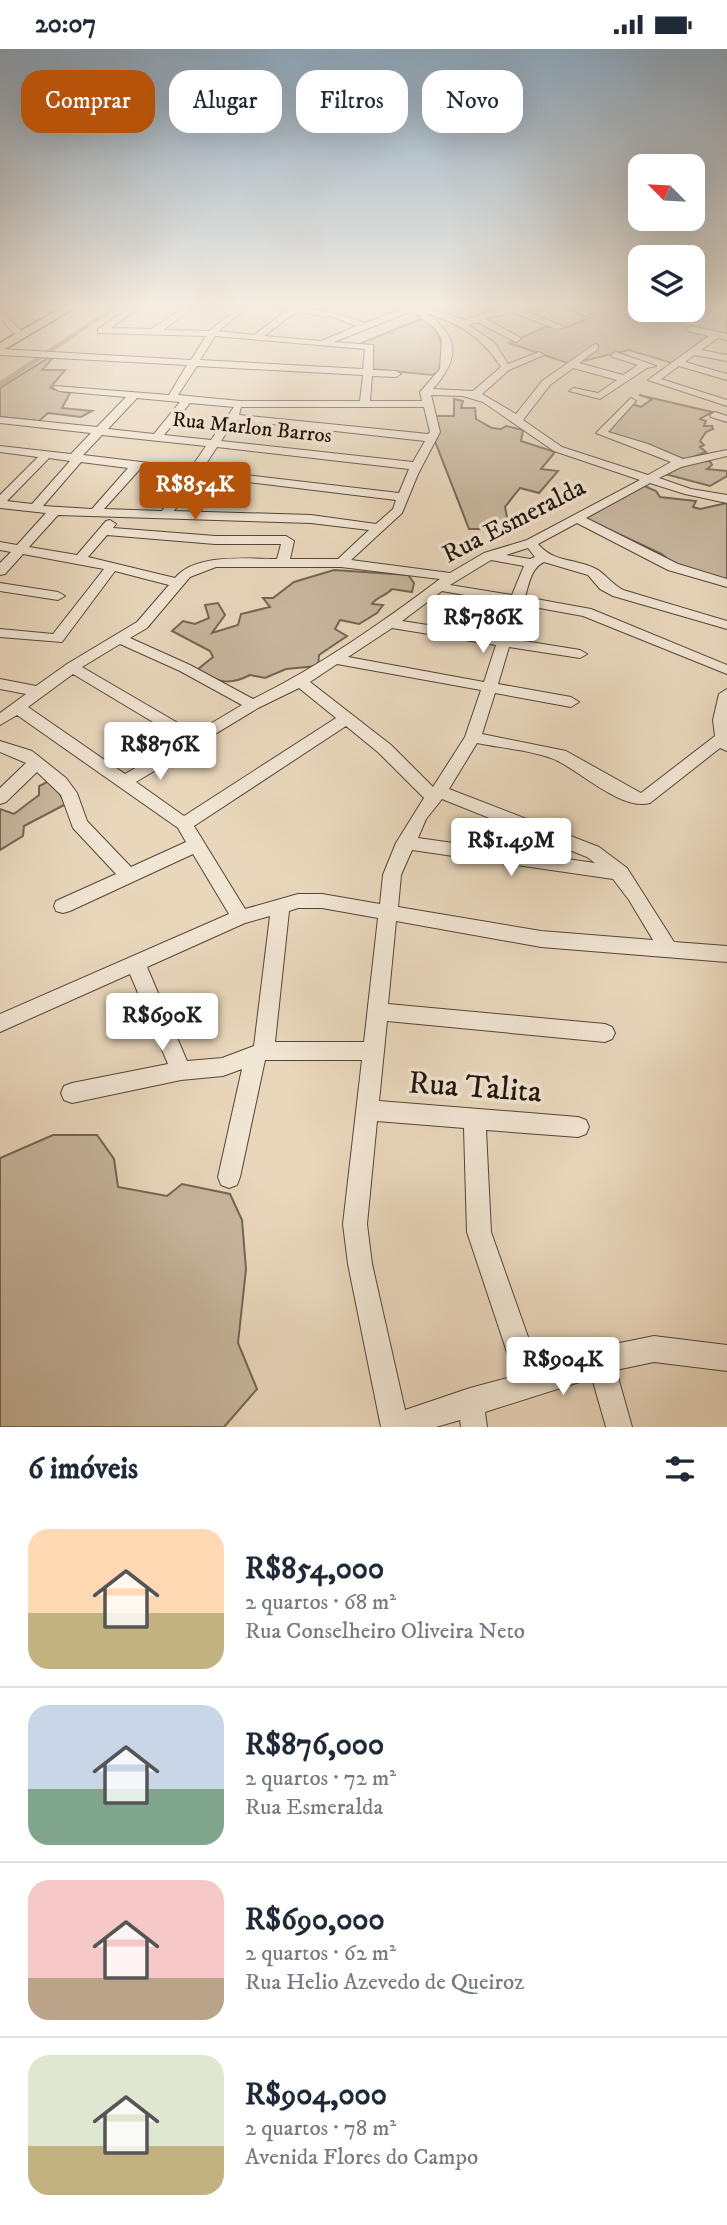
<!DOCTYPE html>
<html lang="pt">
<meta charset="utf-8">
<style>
:root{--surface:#fff;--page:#f6f6f7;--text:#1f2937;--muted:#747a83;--line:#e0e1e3;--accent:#b45309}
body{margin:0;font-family:"IM FELL DW Pica",serif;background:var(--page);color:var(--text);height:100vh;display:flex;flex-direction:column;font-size:26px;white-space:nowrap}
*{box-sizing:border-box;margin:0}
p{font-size:23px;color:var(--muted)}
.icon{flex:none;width:38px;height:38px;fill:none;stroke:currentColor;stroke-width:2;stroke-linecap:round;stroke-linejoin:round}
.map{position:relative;height:1378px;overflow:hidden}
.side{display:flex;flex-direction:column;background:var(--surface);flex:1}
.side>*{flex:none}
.top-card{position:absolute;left:21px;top:21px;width:686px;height:63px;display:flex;gap:14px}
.needle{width:46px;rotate:294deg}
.controls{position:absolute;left:628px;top:105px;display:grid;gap:14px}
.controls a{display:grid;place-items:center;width:77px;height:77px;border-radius:14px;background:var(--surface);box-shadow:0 7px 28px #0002;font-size:35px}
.price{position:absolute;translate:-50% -60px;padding:0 16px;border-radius:7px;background:#fff;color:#222;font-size:23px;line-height:46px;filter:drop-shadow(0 2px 4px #0008)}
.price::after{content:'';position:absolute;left:50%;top:42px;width:21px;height:16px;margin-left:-10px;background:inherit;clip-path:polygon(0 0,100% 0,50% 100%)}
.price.on{background:var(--accent);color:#fff}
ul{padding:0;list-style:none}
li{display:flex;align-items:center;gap:21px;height:175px;padding:0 28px}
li+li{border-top:2px solid var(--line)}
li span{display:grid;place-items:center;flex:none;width:196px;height:140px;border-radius:21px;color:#555}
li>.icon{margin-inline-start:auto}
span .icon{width:84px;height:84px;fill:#fffc;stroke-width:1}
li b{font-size:30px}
h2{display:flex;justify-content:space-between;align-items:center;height:84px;padding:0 28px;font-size:30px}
.pill{padding:0 24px;border-radius:21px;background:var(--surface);box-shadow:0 7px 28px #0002;font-size:24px;line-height:63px}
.pill.on{background:var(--accent);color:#fff}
.status{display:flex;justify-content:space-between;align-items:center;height:49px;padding:0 35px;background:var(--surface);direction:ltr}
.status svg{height:19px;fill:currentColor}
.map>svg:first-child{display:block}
.green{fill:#c7b69e;stroke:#746555;stroke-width:2}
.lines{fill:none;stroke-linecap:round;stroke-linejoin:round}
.canal{fill:#a59580;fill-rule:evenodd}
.minor-casing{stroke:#544538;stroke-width:2}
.major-casing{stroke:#22140c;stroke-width:3}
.minor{fill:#f1e5d3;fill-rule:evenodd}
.major{fill:#e9d7bc;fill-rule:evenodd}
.labels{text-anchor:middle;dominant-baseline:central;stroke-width:7;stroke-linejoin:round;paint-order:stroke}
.far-street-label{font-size:21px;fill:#22140c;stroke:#f1e5d3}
.street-label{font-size:26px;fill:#22140c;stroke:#f1e5d3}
.near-street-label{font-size:32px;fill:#22140c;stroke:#f1e5d3}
</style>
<div class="status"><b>20:07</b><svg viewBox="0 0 49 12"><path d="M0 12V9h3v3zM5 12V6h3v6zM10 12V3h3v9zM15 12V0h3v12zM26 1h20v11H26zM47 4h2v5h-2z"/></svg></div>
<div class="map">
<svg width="727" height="1378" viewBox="0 0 727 1378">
<rect width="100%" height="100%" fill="#e9d7bc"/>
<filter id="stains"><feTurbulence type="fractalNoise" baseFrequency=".00286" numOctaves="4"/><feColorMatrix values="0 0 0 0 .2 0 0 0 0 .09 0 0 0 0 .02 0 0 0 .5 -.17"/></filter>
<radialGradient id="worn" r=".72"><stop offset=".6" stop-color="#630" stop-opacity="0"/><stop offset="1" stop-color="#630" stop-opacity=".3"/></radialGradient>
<g class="green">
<polygon points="618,258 640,258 640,261 727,258 727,289 709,286 672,314 629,301 570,315 509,294 546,278 567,278"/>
<path d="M423 269C442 283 446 300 439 322L433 326 371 320 374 297 359 295Z"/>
<polygon points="48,309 52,310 42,321 65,321 50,339 70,344 62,359 92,362 81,368 48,364 39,372 0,368 0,339"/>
<polygon points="639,346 712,363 700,370 706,372 704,377 712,377 713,380 706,383 700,392 704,396 700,398 706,403 683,412 605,382 632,355 641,358 652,350"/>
<polygon points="454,350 463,352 461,359 475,359 476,370 492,379 501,380 506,377 523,381 521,392 555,403 541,420 558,422 539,444 520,439 505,458 507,468 501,480 469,480 433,387 434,367 454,367"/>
<polygon points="710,412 712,416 707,420 727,422 727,427 710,437 665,425 689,413"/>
<polygon points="642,436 656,442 660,448 696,452 693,458 700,460 727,454 727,532 677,518 662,505 584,469"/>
<path d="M334 521 408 526 414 534 412 543 392 540C386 547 376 548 372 555L383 556 377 564 359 575 340 571 335 580 347 587 319 606 318 617 286 620 265 629 250 626C229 637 217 633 197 621L213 608 210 602 172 582 183 572 195 575 209 569 205 556 218 554 225 566 212 584 238 576 241 565 270 558 263 549H273L294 533Z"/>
<polygon points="51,731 66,755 24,777 23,787 0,801 0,760 14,765 39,746 39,737"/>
<polygon points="53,1086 97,1086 114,1110 118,1138 167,1147 182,1135 230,1145 242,1171 246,1220 238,1294 257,1340 224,1378 0,1378 0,1109"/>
</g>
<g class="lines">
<polygon class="canal" points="112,258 119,258 0,338 0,332"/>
<defs>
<g id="minor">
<path d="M131 258H140L111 279 151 280 185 258H194L163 281 209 282 240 258H249L218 282 254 286 286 262 273 258C305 258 334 262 365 274L407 258H424L465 271 503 258H522L521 260 565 278 557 280 511 263 486 270 519 288 521 290 516 293 477 273 468 276 494 293 508 315 539 303 544 306 509 321 482 345 516 365 542 332 595 295 598 296V300L579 314 623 326 638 316 613 308 611 306 616 303 656 317 647 319 600 350 569 342 574 339 598 344 617 331 573 319 550 336 523 371 562 398 648 426 671 413 596 384 631 349 636 352 608 383 648 395 683 410 727 401V407L681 418 659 429 691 440 727 446V454L685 445 650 434 586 469 678 515 727 530V538L668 521 577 474 538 495C554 514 575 509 596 520 604 524 612 535 623 541L727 572V580L613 547 600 540 588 526 544 513C531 519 529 535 525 548L591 560 727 616V625L583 567 523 556 512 590 580 601 587 605 580 609 509 598 498 635 571 648 579 653 571 658 495 644 482 685 566 702 641 744 715 687 713 671 719 645 727 640V702L720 699 650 754C623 762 582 724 558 712 537 702 501 699 477 694L449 740 599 798 627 819 674 893 727 897V913L541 898 396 872 388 955 605 975 612 978 615 984 612 990 605 993 387 972 379 1052 578 1068 586 1071 589 1078 586 1085 578 1088 486 1081 491 1183 539 1319 600 1298 654 1287 727 1296V1322L654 1313 616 1321 632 1378H606L592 1329 485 1363 487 1378H461L460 1371 436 1378H381L348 1215 343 1175 362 1011H265L240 1128 237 1136 229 1139 221 1136 218 1128 242 1020 223 1027 181 1031 72 1054 64 1051 61 1044 64 1037 72 1034 168 1015 130 925 0 983V965L229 865 193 805 70 862 63 864 56 862 54 857 56 852 116 825 73 779 61 746 37 723 6 753 0 755V739L26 714 0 703V692L32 702 66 729 77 744 87 772 131 818 186 793 178 779 17 666 0 676V664L26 645 0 640V630L36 637 67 615 137 573 169 536 115 522 62 593 0 588V580L53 585 104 520 23 505 5 525 0 526V514L11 503 0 501V493L17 496 46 464 0 459V446L38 408 0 403V397L71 405 91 384 0 374V368L97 378 126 348 59 342 54 339 55 337 169 346 187 316 0 306V300L191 311 206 287 98 284V280ZM412 262 435 279 442 290 440 320 420 343 422 352H370L372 327 396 328 401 325 396 322 373 321V296L334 293ZM296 263 333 268 357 277 321 292 264 287ZM427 264C460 275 482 288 501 318L473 342 433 340C459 310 461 290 427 264ZM215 287 365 300 363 320 200 311ZM197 317 363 326 360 352H240L178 346ZM431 346 463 347 483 353 554 402 640 431 527 491 484 504 450 524 351 511 402 464 418 425 440 383ZM137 349 180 353 154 385 108 380ZM190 354 234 358 211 391 164 386ZM241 358H424L430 383 428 385 239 366ZM235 371 425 392 413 413 221 392ZM102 386 206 397 191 419 83 406ZM217 398 409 420 399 444 202 421ZM49 409 70 412 32 455 7 452ZM81 413 128 419 92 460 43 457ZM140 420 187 426 162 462 104 460ZM198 427 396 451 393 460 376 475 311 466 174 462ZM58 466 311 474 369 481 338 510H290L294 492 286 487H215L113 479 116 475 110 471 106 472 77 506 29 498ZM107 486 215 495H281L277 510C247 510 196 504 175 529L88 508ZM528 499 535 508 530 510 506 506ZM491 511 524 517 512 546 450 536ZM216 518H341L440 530C380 575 320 617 253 650L190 616 130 589 147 579 190 528ZM442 542 510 554 499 587 402 572ZM392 579 496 596 484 633 348 608ZM120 595 180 622 242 656 195 684 82 618ZM337 615 481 641 465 688 433 738 391 696 310 633ZM73 625 183 691 125 725 28 658ZM299 639 336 669 184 767 136 733 258 659ZM346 677 379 704 424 749 396 794 383 826 380 855 322 845H298L245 860 194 777ZM442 750 587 808 595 814 418 789 426 770ZM412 801 613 830 629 851 653 891 541 882 398 858 401 826ZM298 859H322L378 869 364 993H275L289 862ZM270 867 254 997 222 1009 187 1012 147 918 245 874ZM377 1072 464 1079 467 1183 515 1327 470 1339 405 1361 372 1215 367 1175Z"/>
<polygon points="565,258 576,258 592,265 585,267"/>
<polygon points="625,258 637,258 646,262 642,265"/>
<polygon points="0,261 24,285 24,289 18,289 0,269"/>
<polygon points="691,277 727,285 727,291 718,289 701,301 727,306 727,312 694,306 685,313 727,325 727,331 679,317 661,330 727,351 727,357 648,331 709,287 688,282 686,280"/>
<polygon points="715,363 727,367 727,373 711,368 710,366"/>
<polygon points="0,534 58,543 65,547 58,551 0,542"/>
</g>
<polygon id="major" points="62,258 76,258 0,303 0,294"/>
</defs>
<use href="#minor" class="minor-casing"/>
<use href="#major" class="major-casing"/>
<use href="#minor" class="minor"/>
<use href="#major" class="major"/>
</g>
<linearGradient id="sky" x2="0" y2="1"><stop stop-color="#8da8be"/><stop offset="0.57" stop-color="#f5ede1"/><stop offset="1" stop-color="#f5ede1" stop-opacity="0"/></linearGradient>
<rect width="727" height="451" fill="url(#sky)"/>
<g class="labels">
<g class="far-street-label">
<text transform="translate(252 379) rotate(6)">Rua Marlon Barros</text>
</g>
<g class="street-label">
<text transform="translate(514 472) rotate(-27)">Rua Esmeralda</text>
</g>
<g class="near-street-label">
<text transform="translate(475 1039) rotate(4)">Rua Talita</text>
</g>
</g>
<rect width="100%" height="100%" filter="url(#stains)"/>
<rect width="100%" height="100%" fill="url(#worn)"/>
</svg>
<div class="controls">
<a><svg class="needle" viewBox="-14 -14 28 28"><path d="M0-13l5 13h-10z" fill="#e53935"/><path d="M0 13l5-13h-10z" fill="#747a83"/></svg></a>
<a><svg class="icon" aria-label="layers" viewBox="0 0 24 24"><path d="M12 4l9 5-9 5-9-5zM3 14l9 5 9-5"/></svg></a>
</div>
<b class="price on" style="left:195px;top:473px">R$854K</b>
<b class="price" style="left:483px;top:606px">R$786K</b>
<b class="price" style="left:160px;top:733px">R$876K</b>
<b class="price" style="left:511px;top:829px">R$1.49M</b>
<b class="price" style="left:162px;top:1004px">R$690K</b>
<b class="price" style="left:563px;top:1348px">R$904K</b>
<div class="top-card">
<a class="pill on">Comprar</a>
<a class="pill">Alugar</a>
<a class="pill">Filtros</a>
<a class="pill">Novo</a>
</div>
</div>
<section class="side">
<h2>6 imóveis<svg class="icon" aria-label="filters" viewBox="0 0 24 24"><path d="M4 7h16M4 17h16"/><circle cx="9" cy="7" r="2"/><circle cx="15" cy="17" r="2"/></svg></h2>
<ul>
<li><span style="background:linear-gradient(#ffd9b3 60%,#c2b280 0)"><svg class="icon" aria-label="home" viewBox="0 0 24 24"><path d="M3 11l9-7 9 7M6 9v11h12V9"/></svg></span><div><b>R$854,000</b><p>2 quartos · 68 m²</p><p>Rua Conselheiro Oliveira Neto</p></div></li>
<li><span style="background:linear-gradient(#c9d6e8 60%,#7fa58c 0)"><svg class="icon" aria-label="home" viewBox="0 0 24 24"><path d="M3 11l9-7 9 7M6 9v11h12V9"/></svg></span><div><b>R$876,000</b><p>2 quartos · 72 m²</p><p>Rua Esmeralda</p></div></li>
<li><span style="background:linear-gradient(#f6c9c9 70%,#b9a48a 0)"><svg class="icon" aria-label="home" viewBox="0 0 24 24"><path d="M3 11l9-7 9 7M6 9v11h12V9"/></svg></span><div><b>R$690,000</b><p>2 quartos · 62 m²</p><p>Rua Helio Azevedo de Queiroz</p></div></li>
<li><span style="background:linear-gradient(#dfe7d0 65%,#c2b280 0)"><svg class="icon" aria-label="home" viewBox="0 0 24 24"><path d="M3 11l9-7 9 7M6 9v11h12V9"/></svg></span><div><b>R$904,000</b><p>2 quartos · 78 m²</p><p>Avenida Flores do Campo</p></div></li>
</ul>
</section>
